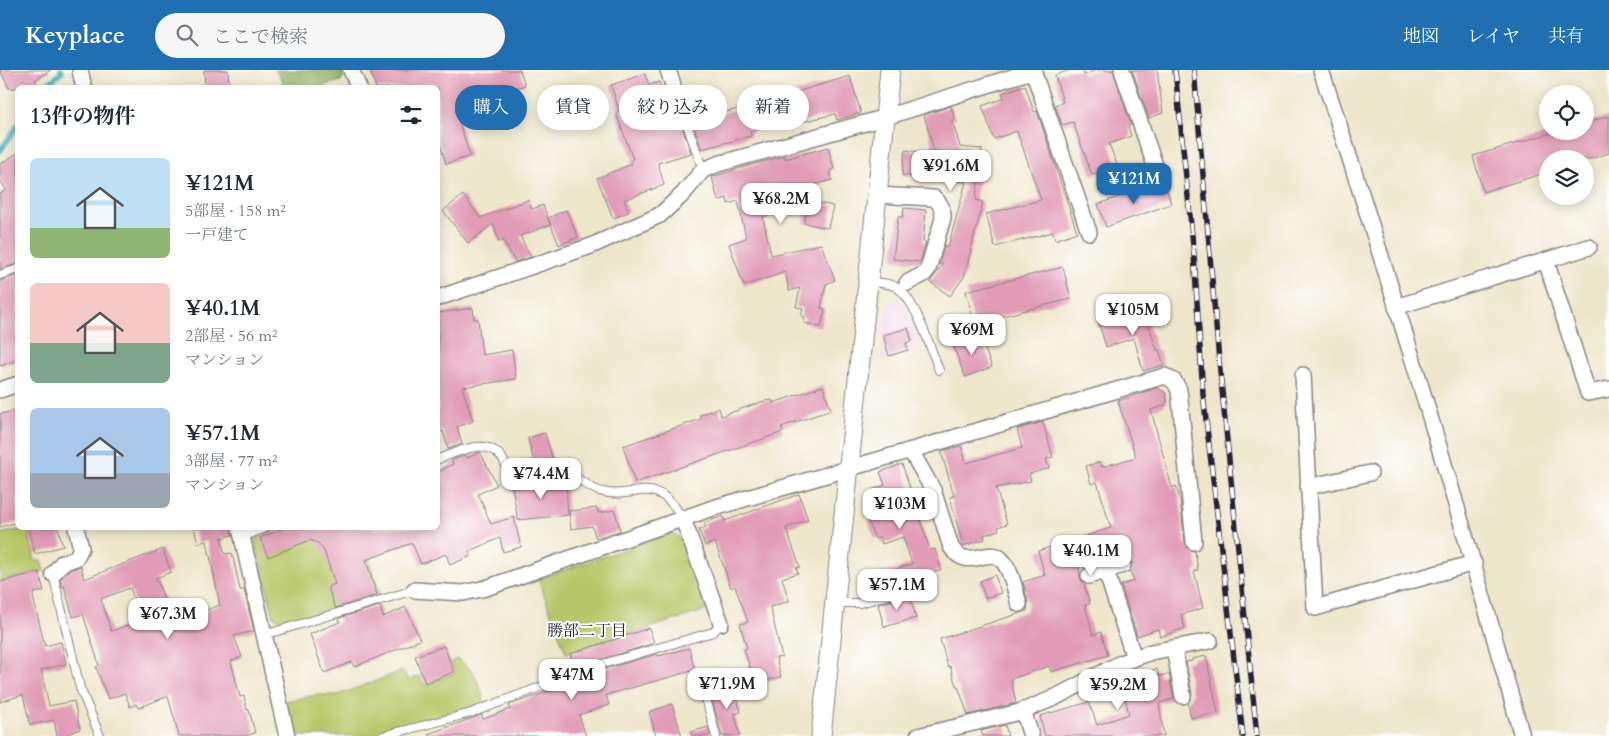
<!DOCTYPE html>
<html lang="ja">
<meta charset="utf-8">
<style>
:root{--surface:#fff;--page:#f6f6f7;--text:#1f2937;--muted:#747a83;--accent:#1f6fb2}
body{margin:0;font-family:Cardo,"Noto Serif JP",serif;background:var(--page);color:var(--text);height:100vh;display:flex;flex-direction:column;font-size:19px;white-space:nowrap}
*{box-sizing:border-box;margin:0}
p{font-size:16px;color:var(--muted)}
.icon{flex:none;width:28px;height:28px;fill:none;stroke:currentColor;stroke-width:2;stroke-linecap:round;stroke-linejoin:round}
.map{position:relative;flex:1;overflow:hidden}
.details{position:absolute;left:15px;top:15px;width:425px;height:445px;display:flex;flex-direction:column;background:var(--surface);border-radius:8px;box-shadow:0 2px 12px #0003}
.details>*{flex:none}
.hud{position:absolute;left:455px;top:15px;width:475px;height:45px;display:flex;gap:10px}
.tools{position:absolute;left:1539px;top:15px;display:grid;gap:10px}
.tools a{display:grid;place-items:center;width:55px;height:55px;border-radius:50%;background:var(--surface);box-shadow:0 2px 12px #0003;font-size:25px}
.price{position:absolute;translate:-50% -42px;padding:0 11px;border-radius:10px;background:#fff;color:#222;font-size:16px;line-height:32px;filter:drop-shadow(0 1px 2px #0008)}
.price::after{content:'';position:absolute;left:50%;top:30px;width:15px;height:11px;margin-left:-8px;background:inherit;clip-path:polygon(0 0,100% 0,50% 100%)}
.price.on{background:var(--accent);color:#fff}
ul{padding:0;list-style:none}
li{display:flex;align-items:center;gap:15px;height:125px;padding:0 15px}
li span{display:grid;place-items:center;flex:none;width:140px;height:100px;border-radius:8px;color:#555}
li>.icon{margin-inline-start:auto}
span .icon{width:60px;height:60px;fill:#fffc;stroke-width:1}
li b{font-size:21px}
h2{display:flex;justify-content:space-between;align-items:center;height:60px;padding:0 15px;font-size:21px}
.pill{padding:0 18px;border-radius:22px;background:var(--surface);box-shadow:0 2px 12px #0003;font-size:18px;line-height:45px}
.pill.on{background:var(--accent);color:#fff}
header{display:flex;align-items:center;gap:30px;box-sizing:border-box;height:70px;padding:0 25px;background:var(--accent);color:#fff}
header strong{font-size:24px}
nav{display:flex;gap:28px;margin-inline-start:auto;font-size:18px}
.search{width:350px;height:45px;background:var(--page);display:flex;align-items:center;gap:12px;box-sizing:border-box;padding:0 18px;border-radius:28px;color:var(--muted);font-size:19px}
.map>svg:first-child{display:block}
.built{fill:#edd0e8}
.green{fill:#b8c769;stroke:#6d7452}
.forest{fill:#92ac5d;stroke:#5a674c}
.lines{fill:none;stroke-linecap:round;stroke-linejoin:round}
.stream{stroke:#40afbb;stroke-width:5.5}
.building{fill:#e19bb6;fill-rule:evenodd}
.service-casing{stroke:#888483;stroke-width:10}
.minor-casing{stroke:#888483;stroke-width:18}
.tertiary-casing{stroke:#888483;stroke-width:21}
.service{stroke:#fff;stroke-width:8}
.minor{stroke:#fff;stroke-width:15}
.tertiary{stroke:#fff;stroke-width:19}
.rail-casing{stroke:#22223b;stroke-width:5.5}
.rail{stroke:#fff;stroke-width:4;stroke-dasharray:11;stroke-linecap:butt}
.labels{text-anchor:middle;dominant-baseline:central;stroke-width:4;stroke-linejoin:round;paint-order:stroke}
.neighbourhood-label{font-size:16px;fill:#22223b;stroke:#fff}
</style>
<header>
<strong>Keyplace</strong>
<div class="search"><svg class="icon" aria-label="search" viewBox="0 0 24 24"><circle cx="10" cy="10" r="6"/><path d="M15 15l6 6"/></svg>ここで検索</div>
<nav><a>地図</a><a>レイヤ</a><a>共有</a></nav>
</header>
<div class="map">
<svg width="1609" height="666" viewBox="0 0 1609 666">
<rect width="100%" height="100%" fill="#fff"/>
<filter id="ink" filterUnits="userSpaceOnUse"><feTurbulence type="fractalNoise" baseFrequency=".02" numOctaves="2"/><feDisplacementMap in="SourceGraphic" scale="10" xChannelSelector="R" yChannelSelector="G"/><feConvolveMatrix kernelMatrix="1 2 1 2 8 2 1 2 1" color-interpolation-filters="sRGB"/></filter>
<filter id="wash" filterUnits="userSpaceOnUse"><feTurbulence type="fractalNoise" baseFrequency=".0096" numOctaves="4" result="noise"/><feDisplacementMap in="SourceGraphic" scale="20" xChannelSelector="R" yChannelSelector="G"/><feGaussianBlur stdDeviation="1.12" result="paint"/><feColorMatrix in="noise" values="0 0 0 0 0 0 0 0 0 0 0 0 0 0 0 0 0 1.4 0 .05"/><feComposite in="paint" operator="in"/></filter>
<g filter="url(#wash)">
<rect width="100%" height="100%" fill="#eee6cb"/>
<polygon class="built" points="901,229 917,262 908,283 881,292 887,234"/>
<g class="green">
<polygon points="27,458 35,491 41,490 44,501 0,511 0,464"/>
<polygon points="279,458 359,458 380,526 287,553 274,547 254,468"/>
<polygon points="672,463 680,468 707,540 566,583 538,509"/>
<path d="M457 589C477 601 479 614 485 635L370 666H295L286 631 317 625H338L403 601 409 610 419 606 424 615 455 603 451 592Z"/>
</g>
<polygon class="forest" points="275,0 341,0 344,6 341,11 318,17 283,17 282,10"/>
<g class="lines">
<g class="stream">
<polyline points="43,18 62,2 61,0"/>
<polyline points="0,81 18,55"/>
</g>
</g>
<g id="blocks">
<g class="building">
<polygon points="0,0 51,0 35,10 40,18 9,18"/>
<polygon points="204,0 228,0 229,15 224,16 224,18 205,18"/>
<polygon points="370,0 520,0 525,15 455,39 470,86 446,94 438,67 438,18 376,18"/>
<polygon points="1071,0 1083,0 1084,5 1097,0 1113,0 1131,55 1128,56 1131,66 1109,74 1118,97 1092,105 1073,52 1062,55 1055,35 1063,32 1055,5"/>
<polygon points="1132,0 1157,0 1163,43 1149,48"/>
<polygon points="645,4 649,15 659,12 667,39 669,38 676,55 681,54 691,83 658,93 664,115 624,130 629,142 613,148 597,108 632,94 630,91 633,89 616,43 619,41 611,15"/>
<polygon points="850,6 861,43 837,50 835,44 781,57 780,53 750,62 751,66 702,79 692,51 757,34 756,31 782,23 783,26"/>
<polygon points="1025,15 1034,42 1037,41 1077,162 1055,170 1053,162 995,177 986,144 1041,130 1017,61 994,69 982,36 1004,28 1002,23"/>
<polygon points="951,36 955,49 952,50 960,77 982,79 976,130 983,132 964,207 950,226 930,212 943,194 939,194 944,176 948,177 966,112 902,105 905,80 935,84 924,45"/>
<polygon points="1609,46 1609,83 1590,89 1548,89 1548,102 1483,122 1473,86 1558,61 1585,61 1585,53"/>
<polygon points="828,77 834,99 830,100 832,110 778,125 833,136 828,158 804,153 808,134 763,147 771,185 821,174 835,210 826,214 821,238 825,239 821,257 804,253 805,247 801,246 803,238 796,237 800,218 789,221 785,202 744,216 729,174 746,168 738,131 728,134 727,128 718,131 712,107 751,95 785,86 785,89"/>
<polygon points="18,83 18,194 0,199 0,124 6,120 0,110 0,94"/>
<polygon points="1153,116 1159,119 1166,117 1171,134 1106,157 1098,134"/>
<polygon points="463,125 480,148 528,130 532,139 543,135 550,155 520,166 531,187 515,192 503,170 499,172 493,154 468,173 443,141"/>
<polygon points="904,138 926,140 923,172 926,172 920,192 893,189 898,147 903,147"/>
<polygon points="566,140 578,167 559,175 548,148"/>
<polygon points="1063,197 1071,229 974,253 966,221"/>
<polygon points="18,205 18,290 0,296 0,211"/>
<polygon points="1143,237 1157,280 1159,280 1164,295 1143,301 1134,268 1106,277 1098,251"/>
<polygon points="473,238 474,249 478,249 482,285 512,280 516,309 462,317 473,351 457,357 462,374 448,379 443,361 438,363 438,243"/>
<polygon points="908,258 912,271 906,273 908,280 889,286 883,265"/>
<polygon points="979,265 992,297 965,307 953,275"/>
<polygon points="823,316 831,340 781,357 783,362 635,413 623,376 701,349 700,345 719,338 721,346 764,331 772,330 773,333"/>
<polygon points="1157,318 1165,322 1167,331 1164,336 1151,340 1172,418 1176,416 1180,430 1185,473 1190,480 1195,481 1198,500 1194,501 1203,538 1181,545 1185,558 1160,567 1158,559 1137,566 1121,515 1134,511 1130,501 1132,493 1124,480 1079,495 1080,508 1084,514 1090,534 1085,535 1093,565 1101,562 1108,585 1051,602 1049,596 1011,609 1016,633 968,645 958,616 956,616 950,596 948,597 940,569 1027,541 1028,532 1023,512 1045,505 1038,481 1111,458 1097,412 1091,414 1086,396 1100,392 1102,397 1136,387 1118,331"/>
<polygon points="18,340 18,452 0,457 0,344"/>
<polygon points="1043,352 1053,387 1046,389 1049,398 1029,404 1031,411 996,418 1007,454 998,457 999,460 984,465 985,469 963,476 950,427 954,426 941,381 961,376 966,393 1022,378 1017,359"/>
<polygon points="545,363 556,401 536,403 528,368"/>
<polygon points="480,382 497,415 478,424 491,454 514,447 521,477 503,482 500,468 469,481 471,486 450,495 446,484 421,494 412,473 366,490 377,525 335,538 328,517 335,514 324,481 318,473 310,470 268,487 260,468 284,458 438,458 438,402 453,394 452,390 466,385 467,388"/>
<polygon points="902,394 912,424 915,423 920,439 917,440 930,480 935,479 941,500 912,509 914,513 873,524 869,507 912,494 903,467 882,474 880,467 875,469 868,451 873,450 869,436 873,435 872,420 885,415 880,402"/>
<polygon points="551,412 566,412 568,445 518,450 512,417"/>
<polygon points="799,424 808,450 786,458 800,497 796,498 798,503 782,508 789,531 770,537 782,587 776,588 781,607 755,614 744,579 747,578 740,554 748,552 735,516 731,518 715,472 705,476 699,460 706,457 704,453 723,446 725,451"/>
<polygon points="597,438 598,443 615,440 620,461 596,468 592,456 571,459 569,441"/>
<polygon points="28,458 58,458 63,476 35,484"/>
<path d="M194 458H231L232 465 221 468 225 484 232 483 240 520H244L254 561 234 566 242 587 231 591 240 627 244 626 247 640H249L255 663 245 666H179L168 626 138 638 136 634 130 637 125 623 108 629 96 597 99 595 83 544 73 547 64 516 62 517 60 510 68 501 81 496 84 509 163 479 171 502 156 508 167 536 171 535 177 551 220 535 207 471 198 473ZM130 518 139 544 136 545 139 551 111 561 101 529Z"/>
<polygon points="39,502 44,521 34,523 33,527 45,576 61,572 66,594 41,600 49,636 74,631 80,659 63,666 57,666 54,650 30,655 23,625 0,632 0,512"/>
<polygon points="995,505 1001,523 985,528 980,511"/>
<polygon points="910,526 916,548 884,557 878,534"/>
<polygon points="380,536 383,547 406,537 420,570 354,597 352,592 324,603 310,564 340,552 339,548"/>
<polygon points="649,558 654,573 575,598 570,584"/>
<polygon points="444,576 454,602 425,613 415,586"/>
<polygon points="689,578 695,600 606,625 609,635 579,645 586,666 429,666 428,664 482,645 483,649 510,639 509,635 580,611 579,609 601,600 657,584 658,586"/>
<polygon points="1206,586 1218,643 1191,648 1188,633 1192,624 1186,592 1192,591 1192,589"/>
<polygon points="1157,599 1159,606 1169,604 1174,629 1159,633 1164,666 1045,666 1040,646 1089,632 1097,655 1129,644 1120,608"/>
<polygon points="733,614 741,642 735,644 740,666 722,666 710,622"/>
<polygon points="672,634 682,666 656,666 649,642"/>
<polygon points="1005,655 1008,666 983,666 981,661"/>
<polygon points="708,657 710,666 692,666 691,662"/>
</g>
</g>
</g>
<g filter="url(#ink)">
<use href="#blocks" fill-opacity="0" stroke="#888483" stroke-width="1"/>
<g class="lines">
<defs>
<g id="service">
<polyline points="673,15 703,100"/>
<polyline points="0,205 18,199"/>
<path d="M868 212C878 213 891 212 899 219 916 232 931 279 939 300"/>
<path d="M438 389C458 382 486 366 502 388 507 396 508 405 514 412 532 410 555 404 572 407 582 409 589 418 599 421 636 432 654 400 683 449"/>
<polyline points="242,467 265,458"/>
<polyline points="53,504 80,618 100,666"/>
<polyline points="836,533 860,533 920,517"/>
<polyline points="264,565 414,520"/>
<polyline points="704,621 716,666"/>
<polyline points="383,666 471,643 599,595 713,562 721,553"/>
</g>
<g id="minor">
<polyline points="80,0 84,18"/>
<polyline points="351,0 359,18"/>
<polyline points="668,0 673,15"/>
<polyline points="1122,0 1160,110"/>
<path d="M1321 0C1394 220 1460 443 1522 666"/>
<polyline points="1033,1 1089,162"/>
<path d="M876 125 934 128C941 134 943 139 943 148L928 199 924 204 907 213"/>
<polyline points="1546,191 1588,323 1609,319"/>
<polyline points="438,228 591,176 660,145 683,124 703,100 718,94 883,48 1035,0"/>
<polyline points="1396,237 1589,177"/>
<polyline points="1303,305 1315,538 1474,493"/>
<polyline points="0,320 18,314"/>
<path d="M911 381 933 420 951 477C968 503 988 475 1002 490 1012 501 1015 521 1019 534"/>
<polyline points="1308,417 1370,403"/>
<polyline points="683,449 721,553"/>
<polyline points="240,458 287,666"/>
<polyline points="1106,501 1134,588"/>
<polyline points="53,504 62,493 76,488 81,478 76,458"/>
<polyline points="1089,506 1123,495"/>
<polyline points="414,520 463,523 486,518 710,439 1165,306 1174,311 1179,320 1194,472"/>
<polyline points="1174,578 1183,626"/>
<polyline points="1023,640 1031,666"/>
<polyline points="918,666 1020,642 1054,628 1121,593 1151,582 1210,571"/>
</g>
<polyline id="tertiary" points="821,666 890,0"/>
</defs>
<use href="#service" class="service-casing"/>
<use href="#minor" class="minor-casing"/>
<use href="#tertiary" class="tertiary-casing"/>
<use href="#service" class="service"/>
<use href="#minor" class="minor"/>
<use href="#tertiary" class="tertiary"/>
<defs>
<g id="rail">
<polyline points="1175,0 1194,185 1203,324 1243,666"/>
<polyline points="1194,0 1219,291 1257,666"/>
</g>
</defs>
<use href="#rail" class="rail-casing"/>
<use href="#rail" class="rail"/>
</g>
</g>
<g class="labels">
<g class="neighbourhood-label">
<text x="587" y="561">勝部二丁目</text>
</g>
</g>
</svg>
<div class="tools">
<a><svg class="icon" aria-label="locate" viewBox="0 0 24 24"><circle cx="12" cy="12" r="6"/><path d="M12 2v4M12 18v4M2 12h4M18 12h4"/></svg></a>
<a><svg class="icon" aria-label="layers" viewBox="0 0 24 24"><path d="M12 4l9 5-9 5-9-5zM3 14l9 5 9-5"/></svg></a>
</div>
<b class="price" style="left:951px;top:122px">¥91.6M</b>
<b class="price on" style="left:1134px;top:135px">¥121M</b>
<b class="price" style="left:781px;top:155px">¥68.2M</b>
<b class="price" style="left:1133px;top:266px">¥105M</b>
<b class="price" style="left:972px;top:286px">¥69M</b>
<b class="price" style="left:541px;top:430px">¥74.4M</b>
<b class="price" style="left:900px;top:460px">¥103M</b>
<b class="price" style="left:1091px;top:507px">¥40.1M</b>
<b class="price" style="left:897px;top:541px">¥57.1M</b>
<b class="price" style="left:168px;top:570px">¥67.3M</b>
<b class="price" style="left:572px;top:631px">¥47M</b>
<b class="price" style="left:727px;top:640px">¥71.9M</b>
<b class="price" style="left:1118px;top:641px">¥59.2M</b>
<div class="hud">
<a class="pill on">購入</a>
<a class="pill">賃貸</a>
<a class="pill">絞り込み</a>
<a class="pill">新着</a>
</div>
<section class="details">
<h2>13件の物件<svg class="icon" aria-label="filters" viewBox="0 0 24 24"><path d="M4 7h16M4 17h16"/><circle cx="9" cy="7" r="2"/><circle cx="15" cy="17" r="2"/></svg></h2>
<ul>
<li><span style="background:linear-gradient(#bfe0f5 70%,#8fb573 0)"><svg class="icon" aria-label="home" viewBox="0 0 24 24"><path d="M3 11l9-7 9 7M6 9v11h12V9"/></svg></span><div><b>¥121M</b><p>5部屋 · 158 m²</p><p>一戸建て</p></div></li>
<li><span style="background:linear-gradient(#f6c9c9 60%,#7fa58c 0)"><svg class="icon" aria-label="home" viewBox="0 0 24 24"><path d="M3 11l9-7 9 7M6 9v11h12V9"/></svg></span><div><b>¥40.1M</b><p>2部屋 · 56 m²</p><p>マンション</p></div></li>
<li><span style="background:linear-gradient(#a9c7e8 65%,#9aa5b1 0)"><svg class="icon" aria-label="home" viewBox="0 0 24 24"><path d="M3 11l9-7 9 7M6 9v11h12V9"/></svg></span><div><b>¥57.1M</b><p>3部屋 · 77 m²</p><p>マンション</p></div></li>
</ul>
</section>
</div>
